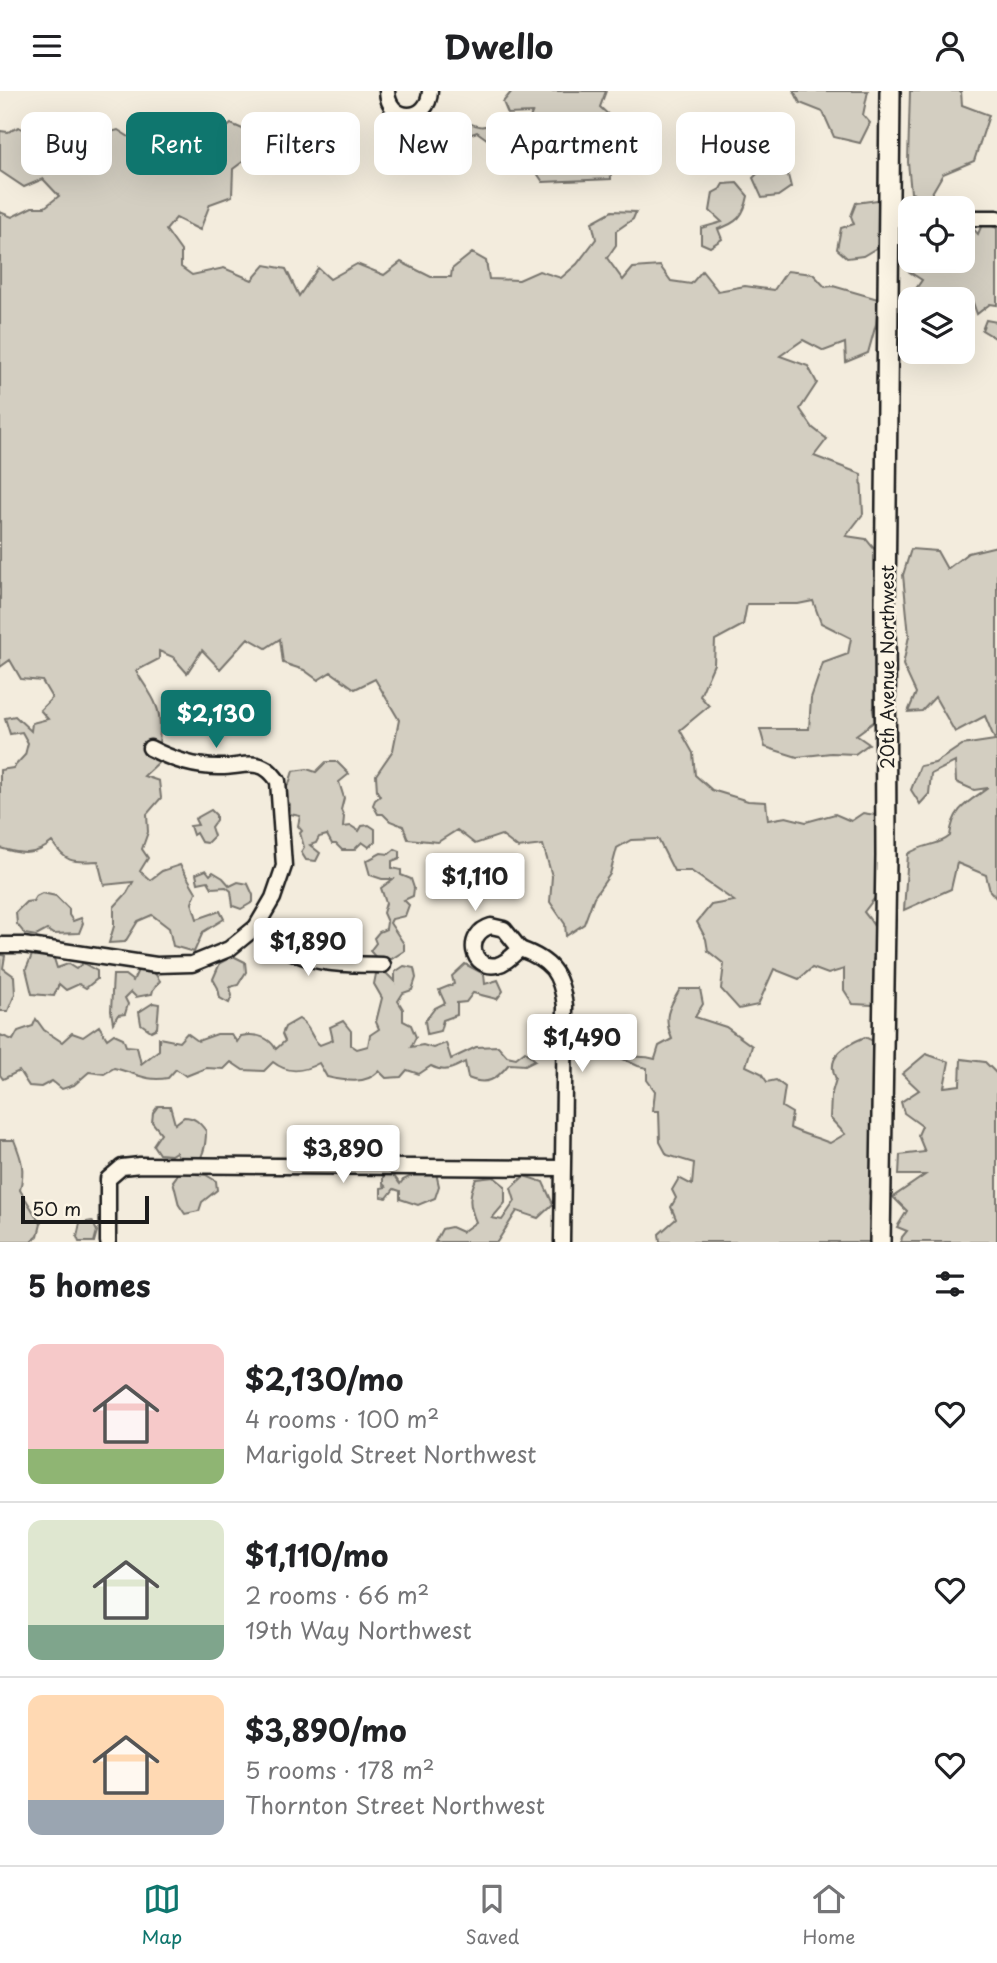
<!DOCTYPE html>
<meta charset="utf-8">
<style>
:root{--surface:#fff;--page:#f2f2f2;--text:#202124;--muted:#757577;--line:#e0e0e0;--accent:#0f766e}
body{margin:0;font-family:"Playpen Sans",sans-serif;background:var(--page);color:var(--text);height:100vh;display:flex;flex-direction:column;font-size:26px;white-space:nowrap}
*{box-sizing:border-box;margin:0}
p{font-size:23px;color:var(--muted)}
.icon{flex:none;width:38px;height:38px;fill:none;stroke:currentColor;stroke-width:2;stroke-linecap:round;stroke-linejoin:round}
.map{position:relative;height:1151px;overflow:hidden}
.panel{display:flex;flex-direction:column;background:var(--surface);flex:1}
.panel>*{flex:none}
.guide{position:absolute;left:21px;top:21px;width:956px;height:63px;display:flex;gap:14px}
.fabs{position:absolute;left:898px;top:105px;display:grid;gap:14px}
.fabs a{display:grid;place-items:center;width:77px;height:77px;border-radius:14px;background:var(--surface);box-shadow:0 7px 28px #0002;font-size:35px}
.scale{position:absolute;left:21px;bottom:18px;width:128px;box-sizing:border-box;padding-left:7px;border:4px solid #1c1c1c;border-top:0;font-size:19px;line-height:24px;white-space:nowrap;color:#1c1c1c;-webkit-text-stroke:5px #fcf5e5;paint-order:stroke}
.price{position:absolute;translate:-50% -60px;padding:0 16px;border-radius:7px;background:#fff;color:#222;font-size:23px;line-height:46px;filter:drop-shadow(0 2px 4px #0008)}
.price::after{content:'';position:absolute;left:50%;top:42px;width:21px;height:16px;margin-left:-10px;background:inherit;clip-path:polygon(0 0,100% 0,50% 100%)}
.price.active{background:var(--accent);color:#fff}
ul{padding:0;list-style:none}
li{display:flex;align-items:center;gap:21px;height:175px;padding:0 28px}
li+li{border-top:2px solid var(--line)}
li span{display:grid;place-items:center;flex:none;width:196px;height:140px;border-radius:14px;color:#555}
li>.icon{margin-inline-start:auto}
span .icon{width:84px;height:84px;fill:#fffc;stroke-width:1}
li b{font-size:30px}
h2{display:flex;justify-content:space-between;align-items:center;height:84px;padding:0 28px;font-size:30px}
.tag{padding:0 24px;border-radius:14px;background:var(--surface);box-shadow:0 7px 28px #0002;font-size:24px;line-height:63px}
.tag.active{background:var(--accent);color:#fff}
header{display:flex;justify-content:space-between;align-items:center;height:91px;padding:0 28px;background:var(--surface);font-size:32px;font-weight:700}
.dock{display:flex;justify-content:space-around;align-items:center;height:98px;border-top:2px solid var(--line);background:var(--surface);font-size:19px;color:var(--muted)}
.dock a{display:grid;justify-items:center;gap:4px}
.dock .active{color:var(--accent)}
.map>svg:first-child{display:block}
.green{fill:#d3cec1;stroke:#78756e;stroke-width:2}
.lines{fill:none;stroke-linecap:round;stroke-linejoin:round}
.street-casing{stroke:#1c1c1c;stroke-width:19}
.secondary-casing{stroke:#1c1c1c;stroke-width:24}
.street{stroke:#fcf5e5;stroke-width:14}
.secondary{stroke:#fcf5e5;stroke-width:19}
.labels{text-anchor:middle;dominant-baseline:central;stroke-width:5;stroke-linejoin:round;paint-order:stroke}
.street-label{font-size:18px;fill:#1c1c1c;stroke:#fcf5e5}
</style>
<header><svg class="icon" aria-label="menu" viewBox="0 0 24 24"><path d="M4 6h16M4 12h16M4 18h16"/></svg>Dwello<svg class="icon" aria-label="person" viewBox="0 0 24 24"><circle cx="12" cy="8" r="4"/><path d="M4 21q1-7 8-7t8 7"/></svg></header>
<div class="map">
<svg width="997" height="1151" viewBox="0 0 997 1151">
<rect width="100%" height="100%" fill="#f3ecdd"/>
<filter id="ink" filterUnits="userSpaceOnUse"><feTurbulence type="fractalNoise" baseFrequency=".0143" numOctaves="2"/><feDisplacementMap in="SourceGraphic" scale="14" xChannelSelector="R" yChannelSelector="G"/><feConvolveMatrix kernelMatrix="1 2 1 2 8 2 1 2 1" color-interpolation-filters="sRGB"/></filter>
<g filter="url(#ink)">
<g class="green">
<path d="M512 0H606L600 16 611 26 636 38 639 54 610 67 611 88 543 91 528 69 517 46 491 51 477 41 452 50 445 36 456 25C478 38 483 39 506 27L527 34 532 22 508 23 503 11Z"/>
<polygon points="794,0 868,0 863,24 870,32 860,52 834,46 823,21 800,12"/>
<polygon points="910,0 961,0 962,14 989,24 974,70 943,83 929,107 911,102 908,71"/>
<path d="M172 25 181 31H199L214 48 231 33 252 42 253 63 233 78 232 105 210 113 200 139 176 127 166 139 181 160V176L192 184 224 177 252 189 265 174 286 178 299 205 318 177 330 188 357 173 384 184 401 171 431 186H451L452 178 472 162 486 170 489 188 519 189 539 180 561 187 577 173 596 148 592 131 612 120 636 121 633 128 616 140V154L607 167 623 189 633 177 660 175 671 190 691 193 702 180 718 200 745 195 774 199 787 180 813 183 825 196 833 195 878 208 876 233 868 262 846 271 845 252 824 260 803 249 780 265 808 275 817 292 800 318 813 337 827 348 814 365 861 383 863 423 846 445 866 448 878 463 890 588 873 619 875 630 856 644 869 653 855 663 831 662 797 666 765 656 760 638H809L811 607 823 572 848 563 851 547 821 532 813 510 798 513H747L743 534 715 549 714 573 700 605 709 615 680 639 693 662 695 684 712 699 748 710 766 711 768 729 786 726 806 731 835 723 851 730 863 722 875 724 893 741 880 800 864 821C879 839 882 848 873 869L882 894 873 914 853 913 844 899V878L828 883 812 877 799 888 774 878 758 914 739 918 721 898 724 873 708 860 706 848 697 831 711 814 734 810 691 780H674L658 748 631 749 617 757 610 783 594 806 584 833 566 845 565 833 550 811 552 785 543 754 518 757 501 744 475 753 457 739 438 751 408 748 403 735 390 730 383 723H378L373 714 375 709 380 705 377 700 376 684 393 659 399 629 375 588 355 598 331 581 318 589 304 579 283 572 280 548 266 557 248 547 220 578 202 559 187 582 173 566 159 560V568L136 580C142 591 152 603 156 614 164 633 157 652 159 671L144 685 159 690 161 707 147 723 148 741 142 758 148 767 140 780 150 789 162 780 180 774 196 801 192 812 197 828 220 820 224 828 203 841 194 861 173 855 169 837 152 824 138 830 125 851 109 852 114 835V816L127 802 133 791 104 794 98 770C73 771 67 773 52 751 35 766 20 763 0 757V679L13 677 25 664 28 652 22 641 10 643 5 627 15 625 31 640 32 632 48 628 40 619 52 607 42 590 21 588 10 569 0 576V121L12 126 32 116H45L59 105 43 88 24 96 0 80V40L8 41 19 36 33 44 50 35 66 47 81 40 100 44 118 39 134 49 146 40 160 50 159 31Z"/>
<polygon points="779,74 788,84 791,96 778,105 762,107 753,87 765,75"/>
<path d="M737 92 748 105C744 125 737 132 718 138L722 148 710 156 701 152V137L722 131 710 120 713 102 720 98 723 93Z"/>
<polygon points="877,109 889,124 890,149 863,165 847,167 837,158 841,137 854,133 851,125 856,112"/>
<polygon points="983,131 997,137 997,214 990,213 977,223 970,203 960,208 914,208 913,202 922,189 908,180 912,170 962,170 963,134 969,133 978,143"/>
<polygon points="986,229 997,231 997,248 982,239"/>
<path d="M997 455V808L990 800 986 784 957 772 951 798 904 819 908 763C924 752 937 756 950 745 953 717 967 712 988 697L974 699 956 691 955 671 931 683 929 703 920 713 911 699 920 675 935 672 962 654 995 649 985 625 955 641 935 606 922 620 908 621 916 602 903 574 909 545 903 484 911 458 937 460 947 478 968 462Z"/>
<polygon points="326,671 337,671 349,683 339,691 344,707 341,719 344,726 343,736 351,735 359,740 362,735 369,734 375,738 375,750 369,756 362,751 354,759 342,759 336,753 332,753 327,744 319,746 316,752 310,754 320,762 316,770 306,769 301,761 304,756 300,742 302,740 298,735 300,725 290,723 290,713 281,702 289,693 293,680 307,678 316,681"/>
<polygon points="211,719 216,724 216,729 211,736 214,745 207,752 201,751 196,742 193,744 190,735 198,734 195,728"/>
<polygon points="395,758 400,760 400,767 392,770 392,777 401,779 401,784 411,788 414,797 413,805 404,809 409,814 405,825 392,828 390,832 404,853 404,860 390,869 380,871 370,860 376,852 374,847 379,841 386,838 387,831 383,822 386,812 381,797 393,788 382,788 370,784 366,770 381,762 389,763"/>
<polygon points="206,779 210,784 213,781 223,787 230,795 238,791 248,793 253,804 253,811 241,818 233,815 231,800 226,796 212,797 208,790 198,792 196,783"/>
<polygon points="42,802 56,805 69,818 69,824 73,830 81,827 83,832 79,842 53,843 47,839 36,845 25,843 17,833 16,821 26,811 33,810 36,805"/>
<polygon points="52,861 57,877 68,873 76,878 83,872 97,880 97,888 86,897 79,893 66,899 59,893 54,905 32,903 26,878 32,864"/>
<polygon points="0,863 5,865 3,877 14,885 15,903 8,920 0,920"/>
<polygon points="233,865 245,871 246,881 238,894 230,896 232,905 229,912 220,907 218,897 213,888 220,872"/>
<polygon points="465,873 484,883 485,893 498,889 503,900 497,908 473,902 466,911 457,912 457,924 443,929 440,940 427,943 425,930 435,917 445,912 439,899 454,893 452,885"/>
<path d="M404 875 414 877 416 887 412 899 403 902 398 910 403 918V930L411 934 416 946 411 956 423 954 433 957 446 952 451 968 476 956 498 955 507 965 516 967 525 960 535 969 525 974 509 973C496 989 487 995 468 987L465 971C453 978 444 982 431 975L419 983 407 979 401 986 386 987 379 980C366 994 345 990 327 986L319 972C303 981 288 983 273 971L264 980 243 979 231 971 224 978 206 977 186 985 176 978 168 987C145 991 136 982 114 977L104 983 89 981 74 994 62 998 52 990 41 996 29 995 19 980 3 988 0 984V944L13 949 18 940 33 935 36 928 44 939 62 951 72 942 83 946 99 935 107 948 114 943 123 947 126 955 137 956 141 973 159 959V947L179 951 187 942 198 950 217 943H231L237 951 241 945C256 942 269 946 276 958L285 950 282 943 285 936 299 928C311 935 310 947 320 954L333 949 330 936 343 930 351 940V954L357 958 368 955 370 944 379 938 376 931 382 907 374 893 376 883 386 882 395 891V881Z"/>
<polygon points="138,879 154,881 160,890 153,899 152,903 136,906 131,901 125,907 128,913 125,923 118,924 113,932 111,920 113,884 125,884 133,890"/>
<path d="M680 898H700L703 913 695 926 726 936 752 955 746 975 761 982 767 991 776 989 785 996 782 1016 792 1022 790 1037C804 1044 816 1046 830 1052L845 1043 830 1027 831 1005 836 988C824 965 848 953 865 946L890 958 876 1070 869 1102 875 1114 869 1128 879 1151H660L659 1143 676 1128 671 1116 676 1107 672 1099 679 1087 692 1094 694 1072 667 1064 660 1051 659 1020H653L655 1000 647 989V977L638 975 623 968 626 965C637 967 642 964 655 968L659 955 672 948C663 926 668 918 680 898Z"/>
<polygon points="153,912 159,913 157,937 151,940 141,933 139,921"/>
<polygon points="926,963 949,971 944,996 960,994 961,968 985,971 997,983 997,1151 901,1151 902,1146 907,1140 897,1136 907,1120 893,1106 925,1084 899,1084 900,1064 925,1061 918,1044 922,1035 904,1022 901,1011 919,999 902,983"/>
<path d="M158 1015H170L175 1033 184 1026C195 1026 200 1032 206 1040 206 1056 203 1067 192 1079L196 1083 206 1084 216 1090 217 1099 202 1111 199 1120 185 1123 179 1114 173 1090C182 1079 182 1073 176 1061L171 1064 159 1063 153 1054 161 1042 152 1031 153 1022Z"/>
<path d="M0 1049H14C22 1069 25 1078 20 1099L41 1133 38 1145 31 1151H0Z"/>
<polygon points="424,1079 436,1082 439,1095 435,1107 418,1114 400,1108 400,1100 394,1098 387,1107 381,1106 381,1097 386,1096 383,1093 383,1086 388,1082 394,1085 400,1093 403,1089"/>
<path d="M524 1085 543 1091 553 1113 538 1127 517 1120 497 1151H435L442 1138 451 1136 462 1141 476 1131C469 1115 468 1105 476 1088L494 1086 505 1095V1112L492 1127 502 1129 515 1110 511 1097Z"/>
<polygon points="92,1130 97,1140 94,1151 79,1151 77,1146 80,1132"/>
</g>
<g class="lines">
<defs>
<g id="street">
<path d="M387 0C388 32 429 32 430 0"/>
<polyline points="962,127 997,127"/>
<polyline points="890,128 910,128"/>
<path d="M491 835 504 838 520 858C513 864 506 872 497 874 471 879 464 843 491 835Z"/>
<path d="M256 836C300 875 328 873 383 874"/>
<path d="M0 854H23L156 874 192 873 229 858 256 836 273 807 284 775 278 690C272 682 267 676 257 674 244 672 231 677 218 676 194 676 171 668 150 657"/>
<path d="M520 858C551 869 561 882 565 915L562 1151"/>
<polyline points="108,1151 108,1088 122,1076 140,1074 562,1077"/>
</g>
<polyline id="secondary" points="880,1151 886,765 885,518 890,0"/>
</defs>
<use href="#street" class="street-casing"/>
<use href="#secondary" class="secondary-casing"/>
<use href="#street" class="street"/>
<use href="#secondary" class="secondary"/>
</g>
</g>
<g class="labels">
<g class="street-label">
<text transform="translate(886 576) rotate(-90)">20th Avenue Northwest</text>
</g>
</g>
</svg>
<div class="fabs">
<a><svg class="icon" aria-label="locate" viewBox="0 0 24 24"><circle cx="12" cy="12" r="6"/><path d="M12 2v4M12 18v4M2 12h4M18 12h4"/></svg></a>
<a><svg class="icon" aria-label="layers" viewBox="0 0 24 24"><path d="M12 4l9 5-9 5-9-5zM3 14l9 5 9-5"/></svg></a>
</div>
<div class="scale">50 m</div>
<b class="price active" style="left:216px;top:659px">$2,130</b>
<b class="price" style="left:475px;top:822px">$1,110</b>
<b class="price" style="left:308px;top:887px">$1,890</b>
<b class="price" style="left:582px;top:983px">$1,490</b>
<b class="price" style="left:343px;top:1094px">$3,890</b>
<div class="guide">
<a class="tag">Buy</a>
<a class="tag active">Rent</a>
<a class="tag">Filters</a>
<a class="tag">New</a>
<a class="tag">Apartment</a>
<a class="tag">House</a>
</div>
</div>
<section class="panel">
<h2>5 homes<svg class="icon" aria-label="filters" viewBox="0 0 24 24"><path d="M4 7h16M4 17h16"/><circle cx="9" cy="7" r="2"/><circle cx="15" cy="17" r="2"/></svg></h2>
<ul>
<li><span style="background:linear-gradient(#f6c9c9 75%,#8fb573 0)"><svg class="icon" aria-label="home" viewBox="0 0 24 24"><path d="M3 11l9-7 9 7M6 9v11h12V9"/></svg></span><div><b>$2,130/mo</b><p>4 rooms · 100 m²</p><p>Marigold Street Northwest</p></div><svg class="icon" aria-label="heart" viewBox="0 0 24 24"><path d="M12 20l-8-8c-3-5 5-10 8-4 3-6 11-1 8 4z"/></svg></li>
<li><span style="background:linear-gradient(#dfe7d0 75%,#7fa58c 0)"><svg class="icon" aria-label="home" viewBox="0 0 24 24"><path d="M3 11l9-7 9 7M6 9v11h12V9"/></svg></span><div><b>$1,110/mo</b><p>2 rooms · 66 m²</p><p>19th Way Northwest</p></div><svg class="icon" aria-label="heart" viewBox="0 0 24 24"><path d="M12 20l-8-8c-3-5 5-10 8-4 3-6 11-1 8 4z"/></svg></li>
<li><span style="background:linear-gradient(#ffd9b3 75%,#9aa5b1 0)"><svg class="icon" aria-label="home" viewBox="0 0 24 24"><path d="M3 11l9-7 9 7M6 9v11h12V9"/></svg></span><div><b>$3,890/mo</b><p>5 rooms · 178 m²</p><p>Thornton Street Northwest</p></div><svg class="icon" aria-label="heart" viewBox="0 0 24 24"><path d="M12 20l-8-8c-3-5 5-10 8-4 3-6 11-1 8 4z"/></svg></li>
</ul>
</section>
<nav class="dock">
<a class="active"><svg class="icon" aria-label="map" viewBox="0 0 24 24"><path d="M3 6l6-2 6 2 6-2v14l-6 2-6-2-6 2zM9 4v14M15 6v14"/></svg>Map</a>
<a><svg class="icon" aria-label="saved" viewBox="0 0 24 24"><path d="M7 4h10v16l-5-4-5 4z"/></svg>Saved</a>
<a><svg class="icon" aria-label="home" viewBox="0 0 24 24"><path d="M3 11l9-7 9 7M6 9v11h12V9"/></svg>Home</a>
</nav>
